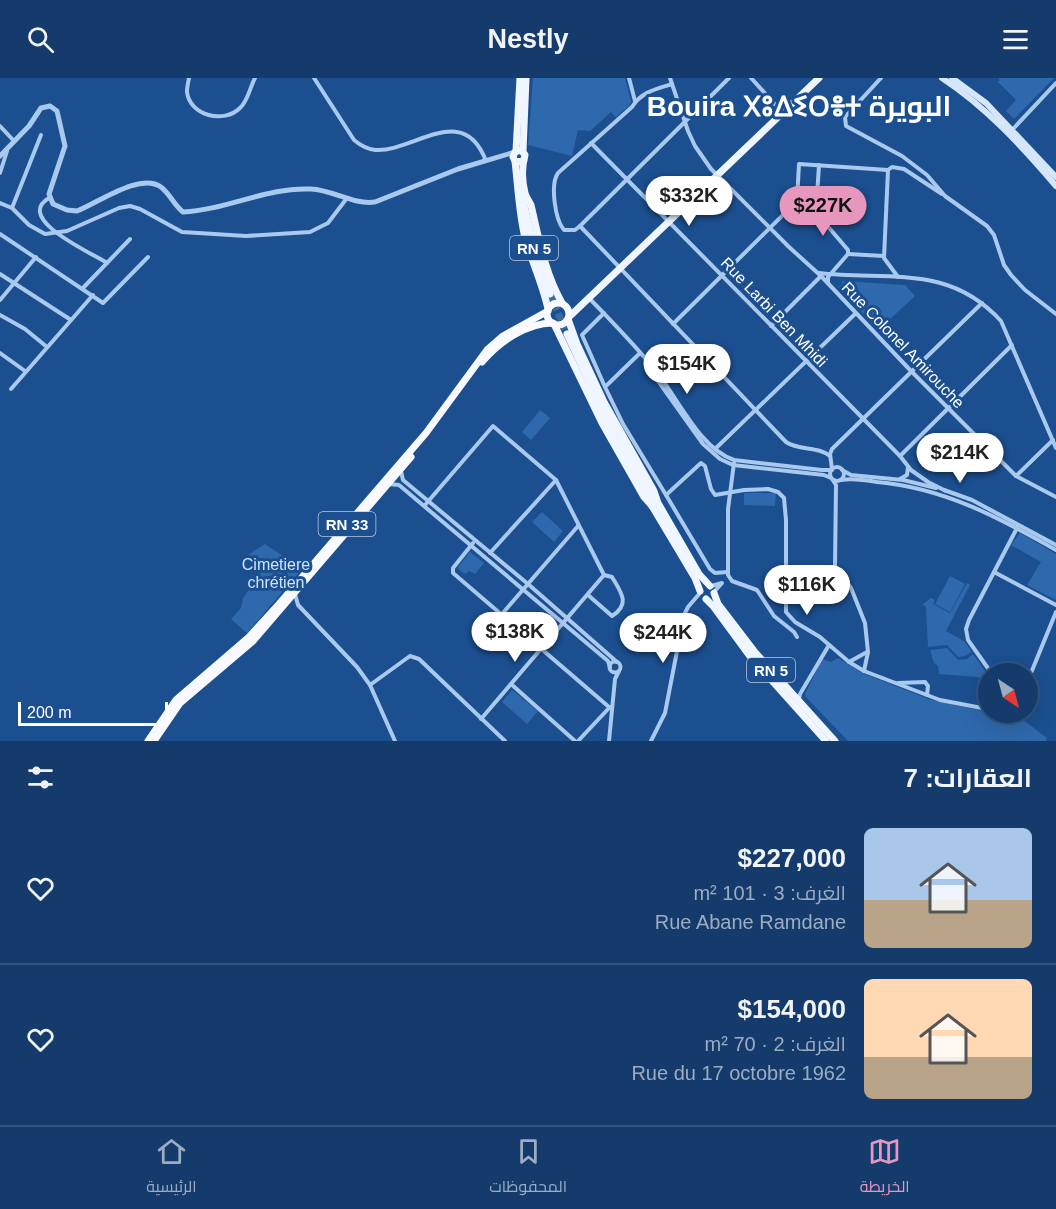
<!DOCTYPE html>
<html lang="ar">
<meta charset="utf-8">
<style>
:root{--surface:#143b6b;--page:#214673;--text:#f1f3f6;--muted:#9dadc1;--line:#33557e;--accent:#e797bd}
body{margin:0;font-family:Helvetica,Cairo,"Noto Sans Tifinagh",sans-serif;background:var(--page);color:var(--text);direction:rtl;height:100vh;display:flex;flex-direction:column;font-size:22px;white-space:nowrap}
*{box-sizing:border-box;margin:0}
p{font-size:20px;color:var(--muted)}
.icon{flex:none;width:33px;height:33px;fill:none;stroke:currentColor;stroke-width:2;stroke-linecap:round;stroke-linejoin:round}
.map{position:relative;height:663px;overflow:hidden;direction:ltr}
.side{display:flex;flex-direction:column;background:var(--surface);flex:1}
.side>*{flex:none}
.needle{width:39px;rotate:144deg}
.buttons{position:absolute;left:978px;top:585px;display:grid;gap:12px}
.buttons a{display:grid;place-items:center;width:60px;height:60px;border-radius:50%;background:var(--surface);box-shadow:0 6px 24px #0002,0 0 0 2px var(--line);font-size:30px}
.scale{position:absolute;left:18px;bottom:15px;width:150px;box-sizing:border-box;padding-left:6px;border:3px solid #fff;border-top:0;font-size:16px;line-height:21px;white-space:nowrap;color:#fff;-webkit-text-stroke:4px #1b4f8f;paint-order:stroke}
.price{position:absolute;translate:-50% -51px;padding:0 14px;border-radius:21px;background:#fff;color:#222;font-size:20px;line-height:39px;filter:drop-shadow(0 2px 3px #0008)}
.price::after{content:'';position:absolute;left:50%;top:36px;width:18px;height:14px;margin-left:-9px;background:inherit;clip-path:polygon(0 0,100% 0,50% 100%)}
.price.active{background:var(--accent);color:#111}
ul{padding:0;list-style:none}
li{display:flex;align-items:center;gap:18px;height:150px;padding:0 24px}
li+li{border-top:2px solid var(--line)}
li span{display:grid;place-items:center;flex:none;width:168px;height:120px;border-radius:9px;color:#555}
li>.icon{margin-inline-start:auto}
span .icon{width:72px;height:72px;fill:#fffc;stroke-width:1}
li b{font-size:26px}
h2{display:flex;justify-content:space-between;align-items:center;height:72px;padding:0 24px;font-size:26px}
header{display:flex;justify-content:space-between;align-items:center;height:78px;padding:0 24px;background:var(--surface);font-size:27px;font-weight:600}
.menu{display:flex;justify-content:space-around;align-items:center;height:84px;border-top:2px solid var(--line);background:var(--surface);font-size:16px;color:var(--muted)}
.menu a{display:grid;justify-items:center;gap:3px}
.menu .active{color:var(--accent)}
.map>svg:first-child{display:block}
.green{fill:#2e69ad}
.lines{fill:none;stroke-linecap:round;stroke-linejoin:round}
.primary-tunnel{stroke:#3d69a0;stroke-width:7;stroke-dasharray:7 3.5;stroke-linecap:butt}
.minor{stroke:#a9c9ee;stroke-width:4}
.tertiary{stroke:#a9c9ee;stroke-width:5}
.secondary{stroke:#d6e6fa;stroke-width:6}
.primary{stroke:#f0f6ff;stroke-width:7}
.trunk{stroke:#f8faff;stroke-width:7}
.labels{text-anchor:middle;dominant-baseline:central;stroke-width:6;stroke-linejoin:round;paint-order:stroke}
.shield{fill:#1b4f8f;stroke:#bbcadd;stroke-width:1.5}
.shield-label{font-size:15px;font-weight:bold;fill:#fff}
.street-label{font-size:16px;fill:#fff;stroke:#1b4f8f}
.park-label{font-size:16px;fill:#cfe3fa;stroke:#1b4f8f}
.town-label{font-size:28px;font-weight:bold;fill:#fff;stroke:#1b4f8f}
</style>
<header><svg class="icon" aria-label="menu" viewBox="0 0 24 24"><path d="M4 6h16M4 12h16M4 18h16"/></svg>Nestly<svg class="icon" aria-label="search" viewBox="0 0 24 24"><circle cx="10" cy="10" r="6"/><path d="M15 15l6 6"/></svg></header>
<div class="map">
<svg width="1056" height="663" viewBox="0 0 1056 663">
<rect width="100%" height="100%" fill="#1b4f8f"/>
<g class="green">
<polygon points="533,0 625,0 631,23 630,27 616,39 611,34 590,53 578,52 572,78 528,67"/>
<polygon points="998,0 1054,0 1014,41 1006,33 1016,22 998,4 1000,2"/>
<polygon points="842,203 905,207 915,218 878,252 838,209 842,206"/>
<polygon points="540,332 550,340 531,362 522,354"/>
<polygon points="744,415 776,415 775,428 744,427"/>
<polygon points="542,434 563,453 554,464 532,444"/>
<polygon points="1020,455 1056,476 1056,522 1027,507 1041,484 1011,467"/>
<polygon points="265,466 302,491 247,555 231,541 241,530 243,520 258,498 248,477"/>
<polygon points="470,474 484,485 475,496 469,493 465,496 459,492 458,489"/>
<polygon points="950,498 965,506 950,534 935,526"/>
<polygon points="967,505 970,507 946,553 964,563 972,574 965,578 958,579 947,567 928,569 926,529 923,526 931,520 935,522 933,526 950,535"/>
<polygon points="947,570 958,582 967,581 973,576 988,597 987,623 984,624 984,612 987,612 987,602 977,599 939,596 938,588 934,585 930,572"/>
<polygon points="838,580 862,595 931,622 988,634 1014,635 1047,660 1046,663 848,663 806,619 805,616 822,581 831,584"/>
<polygon points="512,612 538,633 527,646 502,624"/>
</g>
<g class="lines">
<polyline class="primary-tunnel" points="550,216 567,256"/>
<g class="minor">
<path d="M189 0C188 5 187 9 187 14 190 38 224 46 240 30 248 23 250 9 255 0"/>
<path d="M314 0 354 62C360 67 367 71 375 72 413 75 463 22 486 83"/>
<polyline points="629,0 635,23"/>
<polyline points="670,0 688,53 695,68 711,91 789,169 821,198 911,293 1016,398 1056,419"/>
<polyline points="751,0 782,34"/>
<polyline points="881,0 845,39 846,48 902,78 927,97 945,118 987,148 994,157 1004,187 1011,197 1025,212 1056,236"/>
<path d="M672 6C656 11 641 14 632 29L558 95C550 106 555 142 564 152H575L580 148 729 0"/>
<polyline points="0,48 14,63"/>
<polyline points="1012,52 1056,5"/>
<polyline points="591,65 900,378 911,392 928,404 946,413"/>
<polyline points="0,95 7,73"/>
<path d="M49 120C13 141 94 176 107 185"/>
<polyline points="797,123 799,86 888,92"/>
<polyline points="797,123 813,131 848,172 848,176 828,199 828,205"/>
<polyline points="0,125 12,130 29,147 45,156 67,153 119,130 130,128 140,131 182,154 246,158 310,154 328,145 347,120"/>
<polyline points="12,130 41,57"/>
<polyline points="816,134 819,87"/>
<path d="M580 148 786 364C799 373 818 368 830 378"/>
<polyline points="0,156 103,225 148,179"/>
<polyline points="848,176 884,178"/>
<path d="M819 195C888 203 948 185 1001 243L1056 370"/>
<polyline points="0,196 71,242"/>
<polyline points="898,199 884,180 888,92 892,89 904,91 942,116"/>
<polyline points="83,210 130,161"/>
<path d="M589 220C612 244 635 267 655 292 678 320 699 370 734 382L822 392H832"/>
<polyline points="0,222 36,179"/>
<polyline points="604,235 582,257 605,309"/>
<polyline points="0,237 25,251 47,269"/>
<polyline points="673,246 797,123"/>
<polyline points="771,248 821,198"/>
<polyline points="0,275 25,293"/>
<polyline points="640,275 605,309 623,346 666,417"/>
<polyline points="646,286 703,366 720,381 733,387 824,397 831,400"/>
<polyline points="11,311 93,217"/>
<polyline points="715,371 855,236"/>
<polyline points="900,378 1012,267"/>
<polyline points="734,385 728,431 728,497 732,503 757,512 774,538 794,554 797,559"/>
<circle cx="837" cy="396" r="7"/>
<polyline points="832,391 830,376 832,371 982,225"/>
<polyline points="842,392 851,397 903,402 936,410"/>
<polyline points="401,393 403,402 528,506 617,584"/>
<polyline points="1016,398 1053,362"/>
<polyline points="832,401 836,407 835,488 851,510 865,545 868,574 864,593"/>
<polyline points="900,401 907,397 908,389"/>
<path d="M841 402C853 400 865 402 877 404 944 410 998 439 1056 472"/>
<polyline points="389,406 399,407 608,583 610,589"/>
<polyline points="944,412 972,422 1056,467"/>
<polyline points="425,427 493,348 556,402 604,497 481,641"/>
<polyline points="473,465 453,490 453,495 609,629"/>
<polyline points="490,475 556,402"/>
<polyline points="727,494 715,495 710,491 666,417 701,385 705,388 711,411 715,417 744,412 768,411 778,414 784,420 786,442 786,534 795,544 820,559 849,584 864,593 940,622 982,630 988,629"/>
<polyline points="994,494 1056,527"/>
<polyline points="711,508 722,505 714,514"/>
<polyline points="295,516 298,527 357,589 370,607 395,663"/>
<path d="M588 517 612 538C631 526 621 514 612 499L604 497"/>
<polyline points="502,536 578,448"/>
<circle cx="615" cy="589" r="5.5"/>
<polyline points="849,584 867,574"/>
<polyline points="1031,595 1056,534"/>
<polyline points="992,596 968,562 966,551 969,542 1017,450"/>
<polyline points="898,605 925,604 928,608 927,617"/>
<polyline points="511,606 575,663"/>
<polyline points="370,607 410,578 419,581 505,663"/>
<polyline points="799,621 800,616 829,567"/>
<polyline points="578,663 610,629"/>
<polyline points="609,663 615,601 619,593"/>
<polyline points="651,663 665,635 684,537 688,529 700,515"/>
</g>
<path class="tertiary" d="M0 78 29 48 41 30 50 28 57 33 65 68 49 116 53 126 67 132 77 133C98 125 140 94 161 109 170 116 174 127 183 134 226 132 267 109 311 111 333 112 353 127 375 124L458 91 515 74"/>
<g class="secondary">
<path d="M942 0C986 29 1022 68 1056 108"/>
<polyline points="952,0 986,25 1056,99"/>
</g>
<g class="primary">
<polyline points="516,73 520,0"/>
<polyline points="523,73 526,0"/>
<path d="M524 82 520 84 515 83 513 79 515 74 521 72 525 77C522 88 522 103 525 115 526 119 529 123 531 127 539 161 545 195 562 225"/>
<path d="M515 83C518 109 519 135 525 160 532 184 543 207 548 231"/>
<polyline points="520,116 523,123 535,173 550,216"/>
<polyline points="569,239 819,0"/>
<polyline points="568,241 577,266 604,324 654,413 658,425 699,496 710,508"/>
<polyline points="554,246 602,345 644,419 652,428 695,500 700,513"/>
<polyline points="567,256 609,346 652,421 652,428"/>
<polyline points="714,515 718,526 754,573 835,663"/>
<polyline points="706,521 713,528 749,577 826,663"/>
</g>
<g class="trunk">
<circle cx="558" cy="236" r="11"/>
<path d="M482 284C499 264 526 245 553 245"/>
<polyline points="148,663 176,622 248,560 279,526 426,355 487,272 503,258 548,233"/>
<polyline points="154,663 180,625 253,563 411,379"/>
</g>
</g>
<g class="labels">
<g class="shield">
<rect x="510" y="158" width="48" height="24" rx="4.5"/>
<rect x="318.5" y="434" width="57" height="24" rx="4.5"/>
<rect x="747" y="580" width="48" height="24" rx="4.5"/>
</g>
<g class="shield-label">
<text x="534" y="170">RN 5</text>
<text x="347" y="446">RN 33</text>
<text x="771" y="592">RN 5</text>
</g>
<g class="street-label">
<text transform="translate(774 234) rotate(46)">Rue Larbi Ben Mhidi</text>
<text transform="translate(903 267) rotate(46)">Rue Colonel Amirouche</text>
</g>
<g class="park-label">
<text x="276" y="486">Cimetiere<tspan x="276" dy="18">chrétien</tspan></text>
</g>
<g class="town-label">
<text x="799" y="28">Bouira ⵝⵓⵠⵉⵔⴻⵜ البويرة</text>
</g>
</g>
</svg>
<div class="buttons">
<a><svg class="needle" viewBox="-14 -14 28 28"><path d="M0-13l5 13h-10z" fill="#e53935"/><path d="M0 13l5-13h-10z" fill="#9dadc1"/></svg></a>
</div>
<div class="scale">200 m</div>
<b class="price" style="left:689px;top:149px">$332K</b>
<b class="price active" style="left:823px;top:159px">$227K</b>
<b class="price" style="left:687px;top:317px">$154K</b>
<b class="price" style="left:960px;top:406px">$214K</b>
<b class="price" style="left:807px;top:538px">$116K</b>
<b class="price" style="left:515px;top:585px">$138K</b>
<b class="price" style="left:663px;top:586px">$244K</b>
</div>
<section class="side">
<h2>العقارات: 7<svg class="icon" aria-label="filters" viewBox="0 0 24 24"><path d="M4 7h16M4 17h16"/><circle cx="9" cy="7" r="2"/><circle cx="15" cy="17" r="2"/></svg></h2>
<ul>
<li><span style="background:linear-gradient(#a9c7e8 60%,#b9a48a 0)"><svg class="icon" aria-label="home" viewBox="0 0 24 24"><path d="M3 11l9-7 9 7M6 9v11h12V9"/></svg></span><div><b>$227,000</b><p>الغرف: 3 · 101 m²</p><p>Rue Abane Ramdane</p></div><svg class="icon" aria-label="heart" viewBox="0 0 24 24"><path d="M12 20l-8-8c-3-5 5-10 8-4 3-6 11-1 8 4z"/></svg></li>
<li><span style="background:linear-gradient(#ffd9b3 65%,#b9a48a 0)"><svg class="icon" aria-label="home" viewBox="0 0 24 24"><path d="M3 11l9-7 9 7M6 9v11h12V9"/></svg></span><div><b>$154,000</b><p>الغرف: 2 · 70 m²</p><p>Rue du 17 octobre 1962</p></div><svg class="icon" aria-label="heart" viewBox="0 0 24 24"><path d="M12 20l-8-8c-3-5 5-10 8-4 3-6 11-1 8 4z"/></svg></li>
</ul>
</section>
<nav class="menu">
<a class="active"><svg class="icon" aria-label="map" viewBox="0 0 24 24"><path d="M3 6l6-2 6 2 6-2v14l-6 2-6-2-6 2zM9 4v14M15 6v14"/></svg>الخريطة</a>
<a><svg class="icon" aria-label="saved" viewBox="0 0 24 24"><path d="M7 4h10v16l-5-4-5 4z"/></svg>المحفوظات</a>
<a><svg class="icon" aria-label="home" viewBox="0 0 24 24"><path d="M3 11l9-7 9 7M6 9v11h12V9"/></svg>الرئيسية</a>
</nav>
